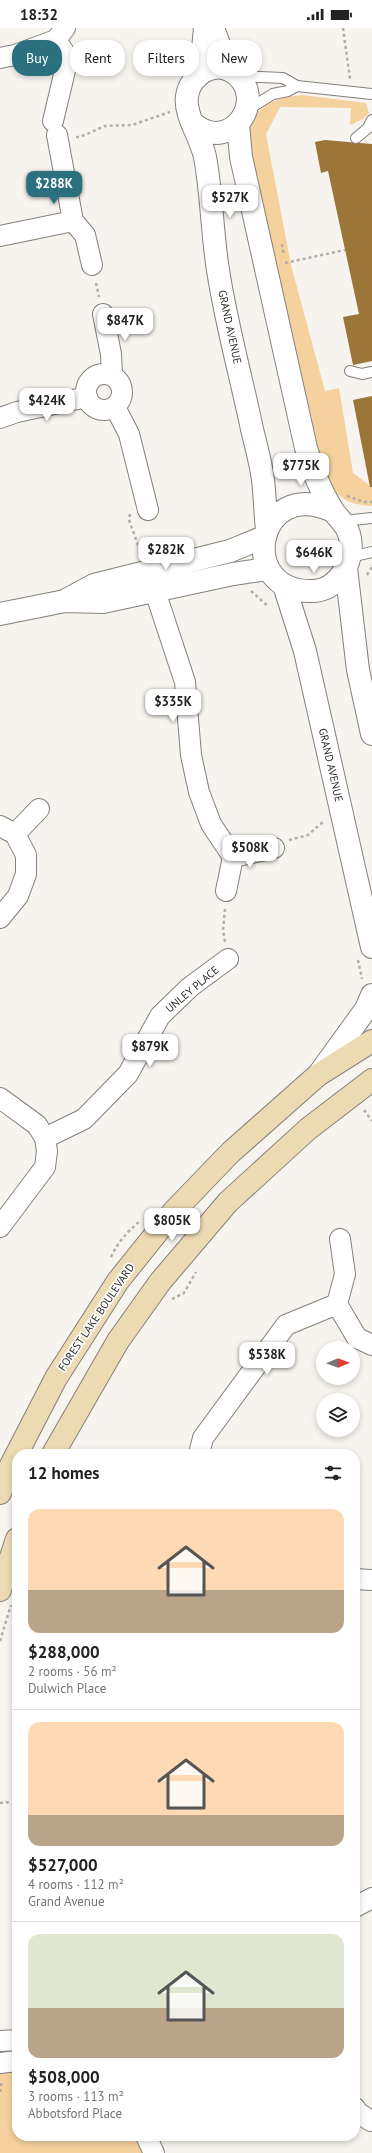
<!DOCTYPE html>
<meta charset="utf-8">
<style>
:root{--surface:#fff;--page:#f2f2f2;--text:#222;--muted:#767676;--line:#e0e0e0;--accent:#2b707f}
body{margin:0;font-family:"PT Sans",sans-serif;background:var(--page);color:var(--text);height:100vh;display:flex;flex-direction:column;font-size:15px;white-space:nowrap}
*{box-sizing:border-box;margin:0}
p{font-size:13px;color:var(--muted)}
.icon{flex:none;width:22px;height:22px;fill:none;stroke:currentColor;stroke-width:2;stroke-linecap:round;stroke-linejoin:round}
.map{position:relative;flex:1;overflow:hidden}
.panel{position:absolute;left:12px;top:1421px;width:348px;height:692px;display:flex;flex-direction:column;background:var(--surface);border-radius:16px;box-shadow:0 2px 6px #0003}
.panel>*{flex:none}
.hud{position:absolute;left:12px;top:12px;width:348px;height:36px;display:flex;gap:8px}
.needle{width:26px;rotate:89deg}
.controls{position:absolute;left:316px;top:1313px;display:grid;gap:8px}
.controls a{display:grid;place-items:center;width:44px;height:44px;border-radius:50%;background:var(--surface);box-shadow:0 2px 6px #0003;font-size:20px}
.price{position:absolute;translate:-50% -34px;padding:0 9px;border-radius:8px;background:#fff;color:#222;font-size:13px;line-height:26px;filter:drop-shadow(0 1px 2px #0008)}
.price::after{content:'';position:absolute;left:50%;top:24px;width:12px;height:9px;margin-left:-6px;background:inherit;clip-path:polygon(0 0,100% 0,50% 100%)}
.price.current{background:var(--accent);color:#fff}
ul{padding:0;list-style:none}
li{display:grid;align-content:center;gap:8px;height:212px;padding:0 16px}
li+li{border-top:1px solid var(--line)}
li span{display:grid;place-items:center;height:124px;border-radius:12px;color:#555}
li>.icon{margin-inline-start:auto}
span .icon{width:72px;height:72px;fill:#fffc;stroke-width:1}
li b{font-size:17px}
h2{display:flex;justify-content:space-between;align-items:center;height:48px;padding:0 16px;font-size:17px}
.tag{padding:0 14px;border-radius:16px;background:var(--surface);box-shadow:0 2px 6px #0003;font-size:14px;line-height:36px}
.tag.current{background:var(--accent);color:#fff}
.status{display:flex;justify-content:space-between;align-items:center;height:28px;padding:0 20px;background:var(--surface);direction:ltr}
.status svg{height:11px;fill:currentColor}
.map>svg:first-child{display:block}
.green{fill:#f5d19e}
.building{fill:#9c7539}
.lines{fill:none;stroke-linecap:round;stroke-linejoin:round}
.service-casing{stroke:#84817c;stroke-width:12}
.minor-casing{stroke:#84817c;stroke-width:22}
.tertiary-casing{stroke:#84817c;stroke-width:24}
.secondary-casing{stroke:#84817c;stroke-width:24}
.path{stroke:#b1aeaa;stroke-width:2.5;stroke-dasharray:3 3;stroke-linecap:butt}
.service{stroke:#fff;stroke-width:10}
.minor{stroke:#fff;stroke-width:20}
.tertiary{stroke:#fff;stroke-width:22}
.secondary{stroke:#ecdab3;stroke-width:22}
.labels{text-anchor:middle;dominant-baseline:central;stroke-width:3.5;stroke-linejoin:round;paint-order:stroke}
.street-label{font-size:11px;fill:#2d2c2a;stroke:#fff}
</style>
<div class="status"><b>18:32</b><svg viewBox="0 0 49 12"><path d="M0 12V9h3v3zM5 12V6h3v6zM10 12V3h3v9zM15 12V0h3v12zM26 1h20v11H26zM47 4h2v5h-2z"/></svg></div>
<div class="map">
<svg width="372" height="2125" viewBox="0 0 372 2125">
<rect width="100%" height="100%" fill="#f7f3ee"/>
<g class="green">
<path d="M302 67 366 75 369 85 363 91 350 97 351 80 280 79 266 106 291 237 325 363 339 360 353 445 372 459V478C334 476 332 459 318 428L248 120C248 114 247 104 249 99 260 74 278 70 302 67Z"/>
<polygon points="17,2033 17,2108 146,2108 154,2125 0,2125 0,2035"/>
</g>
<g class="building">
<polygon points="325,112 372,116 372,333 353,337 343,289 359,286 328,143 321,145 315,114"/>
<polygon points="372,368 372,459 370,459 353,372"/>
</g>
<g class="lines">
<defs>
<g id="service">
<polyline points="239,48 283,50 297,58 372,66"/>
<polyline points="247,82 273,66 288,63 297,58"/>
<polyline points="356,110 368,100 372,92"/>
<polyline points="350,343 362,346 372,344"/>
<polyline points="343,493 372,490"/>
<polyline points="350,529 372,524"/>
</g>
<g id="minor">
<polyline points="0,30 15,27 56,12 65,0"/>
<polyline points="53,93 68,30 56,12"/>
<polyline points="57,107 73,193 85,207 92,237"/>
<polyline points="0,208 73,193"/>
<polyline points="103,286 111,326 112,347"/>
<circle cx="104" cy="364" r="18"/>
<polyline points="115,379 129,406 148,482"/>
<polyline points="0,390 17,384 87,369"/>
<polyline points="150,548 185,654 191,727 199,764 211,796 233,829"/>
<polyline points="0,798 15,806 26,827 26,846 18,868 0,890"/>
<polyline points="15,806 39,781"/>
<polyline points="226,863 233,829 274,820"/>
<polyline points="0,1070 37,1097 45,1110 47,1123 45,1139 0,1199"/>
<polyline points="45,1110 84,1091 128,1046 160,988 190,959 228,931"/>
<polyline points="340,1211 345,1246 337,1276 357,1310 372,1317"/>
<polyline points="199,1426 203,1410 286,1297 337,1276"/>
<polyline points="355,1551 372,1552"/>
<polyline points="355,1879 372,1870"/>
<polyline points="0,2013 17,2012"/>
<polyline points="0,2035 17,2033"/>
<polyline points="355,2080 357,2084 371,2093"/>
<polyline points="146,2108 154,2125"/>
</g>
<g id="tertiary">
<polyline points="213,0 224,30 232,43"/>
<polyline points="197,49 202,31 205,0"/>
<path d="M238 96 241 129 306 420C312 441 320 462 332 481 337 490 346 495 349 506 356 529 341 561 314 563 235 567 255 447 333 483"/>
<path d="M195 97C233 126 269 68 233 44 213 31 190 48 187 68 184 87 201 109 205 129 212 167 212 205 218 242 226 295 241 348 252 401 256 418 261 435 263 452 265 468 265 485 267 501"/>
<polyline points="346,540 358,642 372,706"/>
<polyline points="284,557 305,623 372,919"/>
<polyline points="68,571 94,557 230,523 264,509"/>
<polyline points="0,586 65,573 103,574 233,546 268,541"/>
<polyline points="319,1046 366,981 372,967"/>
</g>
<g id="secondary">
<polyline points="53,1426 118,1313 160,1254 228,1174 308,1101 372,1052"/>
<polyline points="0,1465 10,1439 56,1350 118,1253 175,1182 231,1124 318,1047 372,1013"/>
<polyline points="0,1562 17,1511"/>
</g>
</defs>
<use href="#service" class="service-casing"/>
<use href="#minor" class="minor-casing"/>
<use href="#tertiary" class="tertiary-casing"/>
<use href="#secondary" class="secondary-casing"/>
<g class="path">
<polyline points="343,0 350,51"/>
<polyline points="76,109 80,109 105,98 132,97 170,84"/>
<polyline points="282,216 284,228"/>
<polyline points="285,235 345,222"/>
<polyline points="96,255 99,269"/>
<polyline points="282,449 295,447"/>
<polyline points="347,468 364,474 372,474"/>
<polyline points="130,486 129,492 141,525"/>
<polyline points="367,547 372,539"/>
<polyline points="251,563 269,579"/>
<polyline points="289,812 308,807 324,793"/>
<polyline points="225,881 223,902 225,914"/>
<polyline points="358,932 362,951"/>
<polyline points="364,1082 372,1093"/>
<path d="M111 1229C118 1214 127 1204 140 1193"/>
<polyline points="172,1271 184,1265 196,1244"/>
<polyline points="0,1613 11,1577"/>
<polyline points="0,1775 6,1774 17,1777"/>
<polyline points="0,2064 2,2052"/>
</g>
<use href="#service" class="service"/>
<use href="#minor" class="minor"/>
<use href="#tertiary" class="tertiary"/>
<use href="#secondary" class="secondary"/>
</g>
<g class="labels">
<g class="street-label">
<text transform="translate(230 299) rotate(78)">GRAND AVENUE</text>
<text transform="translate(331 737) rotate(77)">GRAND AVENUE</text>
<text transform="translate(192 961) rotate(-40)">UNLEY PLACE</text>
<text transform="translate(96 1289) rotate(-56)">FOREST LAKE BOULEVARD</text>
</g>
</g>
</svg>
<div class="controls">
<a><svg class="needle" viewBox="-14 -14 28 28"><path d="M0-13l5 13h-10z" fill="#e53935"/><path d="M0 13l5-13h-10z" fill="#767676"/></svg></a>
<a><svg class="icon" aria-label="layers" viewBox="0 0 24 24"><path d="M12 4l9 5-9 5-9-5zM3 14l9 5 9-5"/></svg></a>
</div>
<b class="price current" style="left:54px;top:177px">$288K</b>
<b class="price" style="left:230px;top:191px">$527K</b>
<b class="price" style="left:125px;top:314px">$847K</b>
<b class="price" style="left:47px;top:394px">$424K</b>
<b class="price" style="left:301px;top:459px">$775K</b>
<b class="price" style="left:166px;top:543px">$282K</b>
<b class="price" style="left:314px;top:546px">$646K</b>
<b class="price" style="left:173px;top:695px">$335K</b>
<b class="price" style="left:250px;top:841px">$508K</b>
<b class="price" style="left:150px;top:1040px">$879K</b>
<b class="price" style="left:172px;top:1214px">$805K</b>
<b class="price" style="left:267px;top:1348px">$538K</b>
<div class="hud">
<a class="tag current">Buy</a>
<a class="tag">Rent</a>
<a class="tag">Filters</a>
<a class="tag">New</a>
</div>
<section class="panel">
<h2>12 homes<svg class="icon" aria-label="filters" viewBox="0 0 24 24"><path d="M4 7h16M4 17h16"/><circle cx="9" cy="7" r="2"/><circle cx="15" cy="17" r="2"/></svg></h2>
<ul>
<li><span style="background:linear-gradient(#ffd9b3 65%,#b9a48a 0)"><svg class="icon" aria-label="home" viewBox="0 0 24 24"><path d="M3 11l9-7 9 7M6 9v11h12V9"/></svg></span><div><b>$288,000</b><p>2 rooms · 56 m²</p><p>Dulwich Place</p></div></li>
<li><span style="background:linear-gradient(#ffd9b3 75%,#b9a48a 0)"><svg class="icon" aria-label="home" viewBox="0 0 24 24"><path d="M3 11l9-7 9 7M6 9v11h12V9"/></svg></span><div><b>$527,000</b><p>4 rooms · 112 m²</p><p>Grand Avenue</p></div></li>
<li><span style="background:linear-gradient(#dfe7d0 60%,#b9a48a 0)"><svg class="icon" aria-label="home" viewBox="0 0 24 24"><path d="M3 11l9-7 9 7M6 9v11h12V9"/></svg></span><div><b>$508,000</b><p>3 rooms · 113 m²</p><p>Abbotsford Place</p></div></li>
</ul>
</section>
</div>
